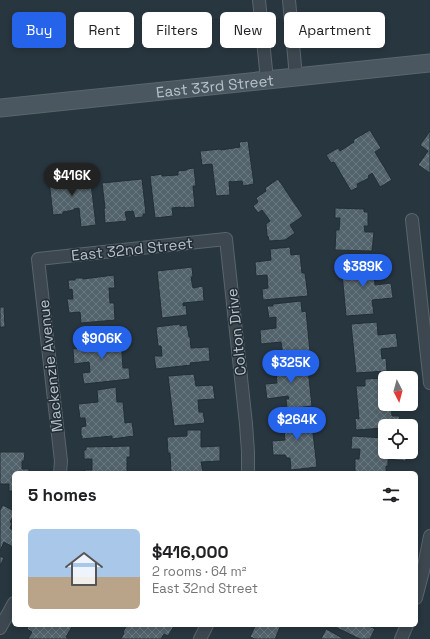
<!DOCTYPE html>
<meta charset="utf-8">
<style>
:root{--surface:#fff;--page:#f6f6f6;--text:#202124;--muted:#757577;--line:#e0e0e0;--accent:#2563eb}
body{margin:0;font-family:"Space Grotesk",sans-serif;background:var(--page);color:var(--text);height:100vh;display:flex;flex-direction:column;font-size:15px;white-space:nowrap}
*{box-sizing:border-box;margin:0}
p{font-size:13px;color:var(--muted)}
.icon{flex:none;width:22px;height:22px;fill:none;stroke:currentColor;stroke-width:2;stroke-linecap:round;stroke-linejoin:round}
.map{position:relative;flex:1;overflow:hidden}
.panel{position:absolute;left:12px;top:471px;width:406px;height:156px;display:flex;flex-direction:column;background:var(--surface);border-radius:6px;box-shadow:0 2px 6px #0003}
.panel>*{flex:none}
.top-card{position:absolute;left:12px;top:12px;width:406px;height:36px;display:flex;gap:8px}
.needle{width:26px;rotate:174deg}
.buttons{position:absolute;left:378px;top:371px;display:grid;gap:8px}
.buttons a{display:grid;place-items:center;width:40px;height:40px;border-radius:6px;background:var(--surface);box-shadow:0 2px 6px #0003;font-size:20px}
.price{position:absolute;translate:-50% -34px;padding:0 9px;border-radius:14px;background:var(--accent);color:#fff;font-size:13px;line-height:26px;filter:drop-shadow(0 1px 2px #0008)}
.price::after{content:'';position:absolute;left:50%;top:24px;width:12px;height:9px;margin-left:-6px;background:inherit;clip-path:polygon(0 0,100% 0,50% 100%)}
.price.selected{background:#222;color:#fff}
ul{padding:0;list-style:none}
li{display:flex;align-items:center;gap:12px;height:100px;padding:0 16px}
li+li{border-top:1px solid var(--line)}
li span{display:grid;place-items:center;flex:none;width:112px;height:80px;border-radius:6px;color:#555}
li>.icon{margin-inline-start:auto}
span .icon{width:48px;height:48px;fill:#fffc;stroke-width:1}
li b{font-size:17px}
h2{display:flex;justify-content:space-between;align-items:center;height:48px;padding:0 16px;font-size:17px}
.tag{padding:0 14px;border-radius:6px;background:var(--surface);box-shadow:0 2px 6px #0003;font-size:14px;line-height:36px}
.tag.selected{background:var(--accent);color:#fff}
.map>svg:first-child{display:block}
.building{fill:url(#building-cross-hatch);stroke:#232e36}
.lines{fill:none;stroke-linecap:round;stroke-linejoin:round}
.street-casing{stroke:#5a656c;stroke-width:14}
.secondary-casing{stroke:#5a656c;stroke-width:19}
.street{stroke:#3c474f;stroke-width:12}
.secondary{stroke:#4a5761;stroke-width:17}
.labels{text-anchor:middle;dominant-baseline:central;stroke-width:3;stroke-linejoin:round;paint-order:stroke}
.street-label{font-size:15px;fill:#b8c2c9;stroke:#212c34}
</style>
<div class="map">
<svg width="430" height="639" viewBox="0 0 430 639">
<defs>
<pattern id="building-cross-hatch" width="8" height="8" patternUnits="userSpaceOnUse"><rect width="8" height="8" fill="#53636b"/><path d="M0 0l8 8M0 8l8-8" fill="none" stroke="#6a787f"/></pattern>
</defs>
<rect width="100%" height="100%" fill="#28363f"/>
<g class="building">
<polygon points="370,130 381,148 375,152 392,180 380,187 372,173 368,176 369,178 357,184 358,187 351,191 334,162 331,163 326,155 338,148 340,151 354,142 353,140"/>
<polygon points="430,131 430,173 418,165 428,151 420,145"/>
<polygon points="248,141 254,184 243,186 242,181 231,182 231,181 229,182 230,195 216,196 212,164 202,165 200,151 221,149 221,150 240,147 239,142"/>
<polygon points="194,168 196,186 193,186 195,207 185,208 185,207 180,208 180,207 172,208 173,216 155,218 150,176 162,174 162,176 178,175 178,171 187,170 187,169"/>
<polygon points="60,172 61,179 77,177 77,176 90,175 96,225 81,227 79,208 74,209 74,210 63,212 63,214 53,215 49,181 46,181 45,173"/>
<polygon points="142,179 146,214 143,214 143,217 135,218 133,211 125,212 127,221 105,223 104,209 105,208 102,183"/>
<polygon points="278,179 303,216 290,225 295,233 285,240 269,241 268,236 267,236 266,224 270,221 262,210 258,213 253,206 258,202 256,198 266,191 265,188"/>
<polygon points="335,208 364,209 364,212 368,212 368,226 364,226 365,232 374,232 372,251 335,250 336,230 339,230 340,218 335,218"/>
<polygon points="290,247 291,255 300,254 302,273 305,273 308,296 263,300 262,289 268,288 267,275 256,276 255,262 271,260 270,249"/>
<polygon points="371,261 371,263 378,263 380,274 374,274 375,285 391,283 393,298 372,300 374,314 346,316 342,273 346,273 345,264"/>
<polygon points="192,267 193,277 191,277 193,288 203,286 204,301 183,303 183,306 186,305 187,315 162,318 157,271"/>
<polygon points="114,275 115,288 109,288 110,303 114,303 115,320 81,323 80,312 69,313 67,299 73,299 72,289 69,290 68,280 75,280 75,278 83,278 83,279"/>
<polygon points="301,301 302,312 306,311 310,352 283,355 281,342 261,344 260,330 276,328 276,317 269,318 267,306 273,306 273,304"/>
<polygon points="0,307 4,307 5,327 0,327"/>
<polygon points="377,322 378,335 396,333 398,347 381,349 382,359 386,358 387,371 356,373 351,324"/>
<polygon points="180,324 180,326 187,325 189,337 190,337 191,348 209,347 210,361 190,363 191,365 156,369 154,356 162,356 161,346 158,346 156,327"/>
<polygon points="108,332 109,341 121,340 123,368 129,368 130,379 84,384 82,373 90,372 89,362 74,364 73,349 91,347 90,334"/>
<polygon points="307,360 312,406 287,409 286,399 289,399 288,396 267,399 265,384 277,383 276,373 272,373 271,364"/>
<polygon points="194,374 196,386 213,385 215,399 198,400 199,412 203,412 205,423 174,426 168,376"/>
<polygon points="384,378 385,404 391,404 392,416 399,416 401,426 385,426 385,428 356,430 355,418 359,419 356,386 365,386 365,379"/>
<polygon points="116,387 117,402 123,402 125,423 132,422 134,436 112,439 112,436 82,439 82,436 81,436 81,427 86,426 85,418 80,418 78,404 98,402 97,390"/>
<polygon points="316,414 317,433 313,433 317,467 291,470 290,458 287,458 285,455 273,455 272,441 285,440 284,429 274,430 273,419"/>
<polygon points="187,430 201,430 201,447 220,446 220,461 201,462 203,472 209,473 171,473 170,453 168,453 167,437 187,436"/>
<polygon points="352,436 385,438 385,452 407,452 406,461 388,459 388,466 386,466 386,473 355,473 355,459 359,459 360,449 351,449"/>
<polygon points="130,446 130,457 127,457 127,473 85,473 85,470 92,470 92,459 84,459 84,450 86,450 86,447"/>
<polygon points="0,452 25,452 24,461 22,461 22,469 29,469 29,473 14,473 14,491 9,491 9,484 0,484"/>
<polygon points="3,505 14,511 14,515 10,522 12,523 10,528 14,531 14,544 13,547 4,542 0,551 0,510"/>
<polygon points="0,556 4,558 0,566"/>
<polygon points="29,625 73,625 66,637 69,639 28,639 32,632 27,629"/>
<polygon points="127,625 172,625 174,626 168,636 164,634 161,639 121,639 124,633 123,632"/>
<polygon points="252,625 281,625 275,639 255,639 250,637 255,626"/>
<polygon points="331,625 367,625 375,629 370,639 360,639"/>
<polygon points="326,629 330,631 344,639 321,639"/>
</g>
<g class="lines">
<defs>
<g id="street">
<polyline points="259,0 267,80"/>
<polyline points="289,0 296,77"/>
<polyline points="412,220 430,383"/>
<polyline points="60,473 61,461 38,259 226,239 246,424 248,452 248,473"/>
<polyline points="416,598 423,571 430,536"/>
<polyline points="0,628 14,603"/>
<polyline points="200,639 207,625"/>
<polyline points="401,639 407,625"/>
</g>
<g id="secondary">
<path id="s1" d="M0 108 430 63"/>
</g>
</defs>
<use href="#street" class="street-casing"/>
<use href="#secondary" class="secondary-casing"/>
<use href="#street" class="street"/>
<use href="#secondary" class="secondary"/>
</g>
<g class="labels">
<g class="street-label">
<text stroke="none"><textPath href="#s1" startOffset="216">East 33rd Street</textPath></text>
<text transform="translate(132 249) rotate(-6)">East 32nd Street</text>
<text transform="translate(236 332) rotate(-96)">Colton Drive</text>
<text transform="translate(50 366) rotate(-96)">Mackenzie Avenue</text>
</g>
</g>
</svg>
<div class="buttons">
<a><svg class="needle" viewBox="-14 -14 28 28"><path d="M0-13l5 13h-10z" fill="#e53935"/><path d="M0 13l5-13h-10z" fill="#757577"/></svg></a>
<a><svg class="icon" aria-label="locate" viewBox="0 0 24 24"><circle cx="12" cy="12" r="6"/><path d="M12 2v4M12 18v4M2 12h4M18 12h4"/></svg></a>
</div>
<b class="price selected" style="left:72px;top:197px">$416K</b>
<b class="price" style="left:363px;top:288px">$389K</b>
<b class="price" style="left:102px;top:360px">$906K</b>
<b class="price" style="left:291px;top:384px">$325K</b>
<b class="price" style="left:297px;top:441px">$264K</b>
<div class="top-card">
<a class="tag selected">Buy</a>
<a class="tag">Rent</a>
<a class="tag">Filters</a>
<a class="tag">New</a>
<a class="tag">Apartment</a>
</div>
<section class="panel">
<h2>5 homes<svg class="icon" aria-label="filters" viewBox="0 0 24 24"><path d="M4 7h16M4 17h16"/><circle cx="9" cy="7" r="2"/><circle cx="15" cy="17" r="2"/></svg></h2>
<ul>
<li><span style="background:linear-gradient(#a9c7e8 60%,#b9a48a 0)"><svg class="icon" aria-label="home" viewBox="0 0 24 24"><path d="M3 11l9-7 9 7M6 9v11h12V9"/></svg></span><div><b>$416,000</b><p>2 rooms · 64 m²</p><p>East 32nd Street</p></div></li>
</ul>
</section>
</div>
